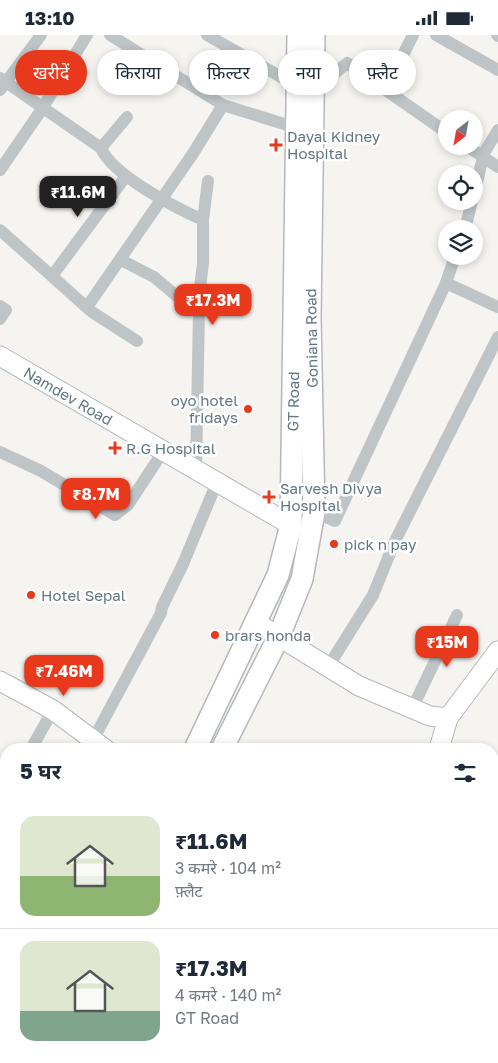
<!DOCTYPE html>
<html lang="hi">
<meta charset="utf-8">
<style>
:root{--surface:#fff;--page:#f6f6f7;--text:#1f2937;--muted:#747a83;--line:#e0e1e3;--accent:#e9391c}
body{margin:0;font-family:"Golos Text","Noto Sans Devanagari",sans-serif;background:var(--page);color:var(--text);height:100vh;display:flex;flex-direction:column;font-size:19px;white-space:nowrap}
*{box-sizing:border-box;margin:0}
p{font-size:16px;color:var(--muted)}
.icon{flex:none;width:28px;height:28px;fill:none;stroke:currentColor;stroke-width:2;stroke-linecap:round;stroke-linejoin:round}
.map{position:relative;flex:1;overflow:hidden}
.panel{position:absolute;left:0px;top:708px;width:499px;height:321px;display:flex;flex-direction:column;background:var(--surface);border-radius:20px 20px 0 0;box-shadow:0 2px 8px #0003}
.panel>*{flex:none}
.top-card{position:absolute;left:15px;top:15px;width:469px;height:45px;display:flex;gap:10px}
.needle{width:32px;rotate:211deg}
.buttons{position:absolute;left:438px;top:75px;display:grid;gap:10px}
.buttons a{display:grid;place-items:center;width:45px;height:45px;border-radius:50%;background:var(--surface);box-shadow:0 2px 8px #0003;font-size:25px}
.price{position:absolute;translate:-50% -42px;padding:0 11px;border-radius:10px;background:var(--accent);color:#fff;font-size:16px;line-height:32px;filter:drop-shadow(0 1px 2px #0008)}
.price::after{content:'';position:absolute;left:50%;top:30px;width:15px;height:11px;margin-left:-8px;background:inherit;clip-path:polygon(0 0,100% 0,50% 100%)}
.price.on{background:#222;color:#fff}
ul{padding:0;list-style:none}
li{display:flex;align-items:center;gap:15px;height:125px;padding:0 20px}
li+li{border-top:1px solid var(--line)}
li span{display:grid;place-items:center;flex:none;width:140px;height:100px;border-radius:15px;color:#555}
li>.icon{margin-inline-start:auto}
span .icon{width:60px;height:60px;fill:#fffc;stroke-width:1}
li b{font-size:21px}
h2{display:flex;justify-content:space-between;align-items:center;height:60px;padding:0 20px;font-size:21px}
.chip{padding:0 18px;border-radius:22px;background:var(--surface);box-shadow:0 2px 8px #0003;font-size:18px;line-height:45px}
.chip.on{background:var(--accent);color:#fff}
.status{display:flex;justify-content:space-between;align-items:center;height:35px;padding:0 25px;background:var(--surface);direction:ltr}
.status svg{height:14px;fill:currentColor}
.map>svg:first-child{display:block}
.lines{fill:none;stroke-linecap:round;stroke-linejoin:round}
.secondary-casing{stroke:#b4babe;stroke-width:21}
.primary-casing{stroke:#b3b8bb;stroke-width:24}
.street{stroke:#bfc5c7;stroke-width:12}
.secondary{stroke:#fff;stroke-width:19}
.primary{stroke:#fff;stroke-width:21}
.poi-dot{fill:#e9391c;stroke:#fff;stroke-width:2}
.labels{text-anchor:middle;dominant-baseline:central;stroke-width:5;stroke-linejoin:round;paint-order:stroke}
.poi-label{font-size:15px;fill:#627783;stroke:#fff;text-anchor:start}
.street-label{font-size:15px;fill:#627783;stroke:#fff}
</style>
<div class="status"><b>13:10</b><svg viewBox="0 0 49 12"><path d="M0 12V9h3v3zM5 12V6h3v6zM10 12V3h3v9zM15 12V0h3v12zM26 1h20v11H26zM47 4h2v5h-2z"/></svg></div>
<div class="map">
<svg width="498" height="1028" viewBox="0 0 498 1028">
<rect width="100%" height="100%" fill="#f5f4f0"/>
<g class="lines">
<defs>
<g id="secondary">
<path id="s1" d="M0 321 291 490"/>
<polyline points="255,587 359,651 430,681 448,683 498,616"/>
<polyline points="0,646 53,675 105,714"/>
<polyline points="439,714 448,683"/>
<polyline points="0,938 6,941"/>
<polyline points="120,1022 125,1028"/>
<polyline points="352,1028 354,1022"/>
</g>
<g id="primary">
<path id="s2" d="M195 714 278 540 291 490 298 0"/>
<polyline points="222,714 279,601 302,544 314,477 310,282 314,0"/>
<polyline points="38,1028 41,1022"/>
<polyline points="61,1028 64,1022"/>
</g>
</defs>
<use href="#secondary" class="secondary-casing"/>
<use href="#primary" class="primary-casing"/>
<g class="street">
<polyline points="110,0 223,70 297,93 301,92"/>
<polyline points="207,0 297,51"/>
<polyline points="436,0 498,35"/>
<polyline points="497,0 498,1"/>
<polyline points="314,40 334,39 347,28 446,97"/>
<path d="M0 43 101 113C112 140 176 173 203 185"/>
<polyline points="385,54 398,51 404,18 413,0"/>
<polyline points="0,55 41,0"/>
<polyline points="467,111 498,132"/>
<polyline points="101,113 127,82"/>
<polyline points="0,135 42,74 87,0"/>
<polyline points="474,160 484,118 498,95"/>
<polyline points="465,194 472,166"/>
<polyline points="0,195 92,277 137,306"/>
<polyline points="455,221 446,248 498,272"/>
<polyline points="121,225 154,242 179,263 198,269"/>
<polyline points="52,241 126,141"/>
<polyline points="0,271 6,275 0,284"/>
<polyline points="87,272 192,120 223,70"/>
<polyline points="0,417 41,436 115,480 128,470 164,415"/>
<polyline points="196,434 199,276 198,269 203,228 203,185 208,146"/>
<polyline points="314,477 335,486 446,248"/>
<polyline points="328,632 373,560 395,506 498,302"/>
<polyline points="412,674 457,580"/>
<polyline points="93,705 161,578 162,572 183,529 217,447"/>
<polyline points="31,714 53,675"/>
<polyline points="0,767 6,756"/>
<polyline points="492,914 497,896"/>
<polyline points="492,976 498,978"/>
<polyline points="193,1022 199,1028"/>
<polyline points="457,1028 459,1022"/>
</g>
<use href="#secondary" class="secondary"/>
<use href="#primary" class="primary"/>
</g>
<g class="poi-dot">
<path d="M273.5 102.5h5v5h5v5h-5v5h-5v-5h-5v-5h5z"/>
<circle cx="248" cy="374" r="5"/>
<path d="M112.5 405.5h5v5h5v5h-5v5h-5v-5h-5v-5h5z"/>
<path d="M266.5 454.5h5v5h5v5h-5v5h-5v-5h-5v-5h5z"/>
<circle cx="334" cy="509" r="5"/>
<circle cx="31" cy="560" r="5"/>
<circle cx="215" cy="600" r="5"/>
</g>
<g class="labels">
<g class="poi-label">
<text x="287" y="101">Dayal Kidney<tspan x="287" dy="17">Hospital</tspan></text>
<text x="238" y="365" text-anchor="end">oyo hotel<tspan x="238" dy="17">fridays</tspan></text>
<text x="126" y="413">R.G Hospital</text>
<text x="280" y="453">Sarvesh Divya<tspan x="280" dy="17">Hospital</tspan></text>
<text x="344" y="509">pick n pay</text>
<text x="41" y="560">Hotel Sepal</text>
<text x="225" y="600">brars honda</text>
</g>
<g class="street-label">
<text transform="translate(311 303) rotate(-91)">Goniana Road</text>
<text stroke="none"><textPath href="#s1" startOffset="79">Namdev Road</textPath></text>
<text stroke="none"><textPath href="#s2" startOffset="368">GT Road</textPath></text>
</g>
</g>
</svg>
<div class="buttons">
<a><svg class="needle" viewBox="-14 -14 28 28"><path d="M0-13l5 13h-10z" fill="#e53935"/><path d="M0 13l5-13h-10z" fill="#747a83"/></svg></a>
<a><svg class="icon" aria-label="locate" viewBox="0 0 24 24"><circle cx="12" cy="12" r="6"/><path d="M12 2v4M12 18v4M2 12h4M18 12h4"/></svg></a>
<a><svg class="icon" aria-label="layers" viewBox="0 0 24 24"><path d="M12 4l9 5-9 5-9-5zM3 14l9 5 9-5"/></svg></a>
</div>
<b class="price on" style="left:78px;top:183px">₹11.6M</b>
<b class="price" style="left:213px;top:291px">₹17.3M</b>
<b class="price" style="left:96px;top:485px">₹8.7M</b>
<b class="price" style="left:447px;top:633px">₹15M</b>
<b class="price" style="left:64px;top:662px">₹7.46M</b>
<div class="top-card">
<a class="chip on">खरीदें</a>
<a class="chip">किराया</a>
<a class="chip">फ़िल्टर</a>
<a class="chip">नया</a>
<a class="chip">फ़्लैट</a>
</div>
<section class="panel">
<h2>5 घर<svg class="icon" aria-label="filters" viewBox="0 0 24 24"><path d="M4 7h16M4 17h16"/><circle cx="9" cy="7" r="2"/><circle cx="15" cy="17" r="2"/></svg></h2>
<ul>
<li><span style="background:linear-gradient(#dfe7d0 60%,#8fb573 0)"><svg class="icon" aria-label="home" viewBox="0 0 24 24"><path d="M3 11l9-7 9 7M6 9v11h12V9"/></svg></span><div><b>₹11.6M</b><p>3 कमरे · 104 m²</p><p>फ़्लैट</p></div></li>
<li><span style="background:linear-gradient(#dfe7d0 70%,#7fa58c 0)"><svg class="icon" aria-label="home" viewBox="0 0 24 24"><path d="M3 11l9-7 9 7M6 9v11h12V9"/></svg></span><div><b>₹17.3M</b><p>4 कमरे · 140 m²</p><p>GT Road</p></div></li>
</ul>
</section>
</div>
